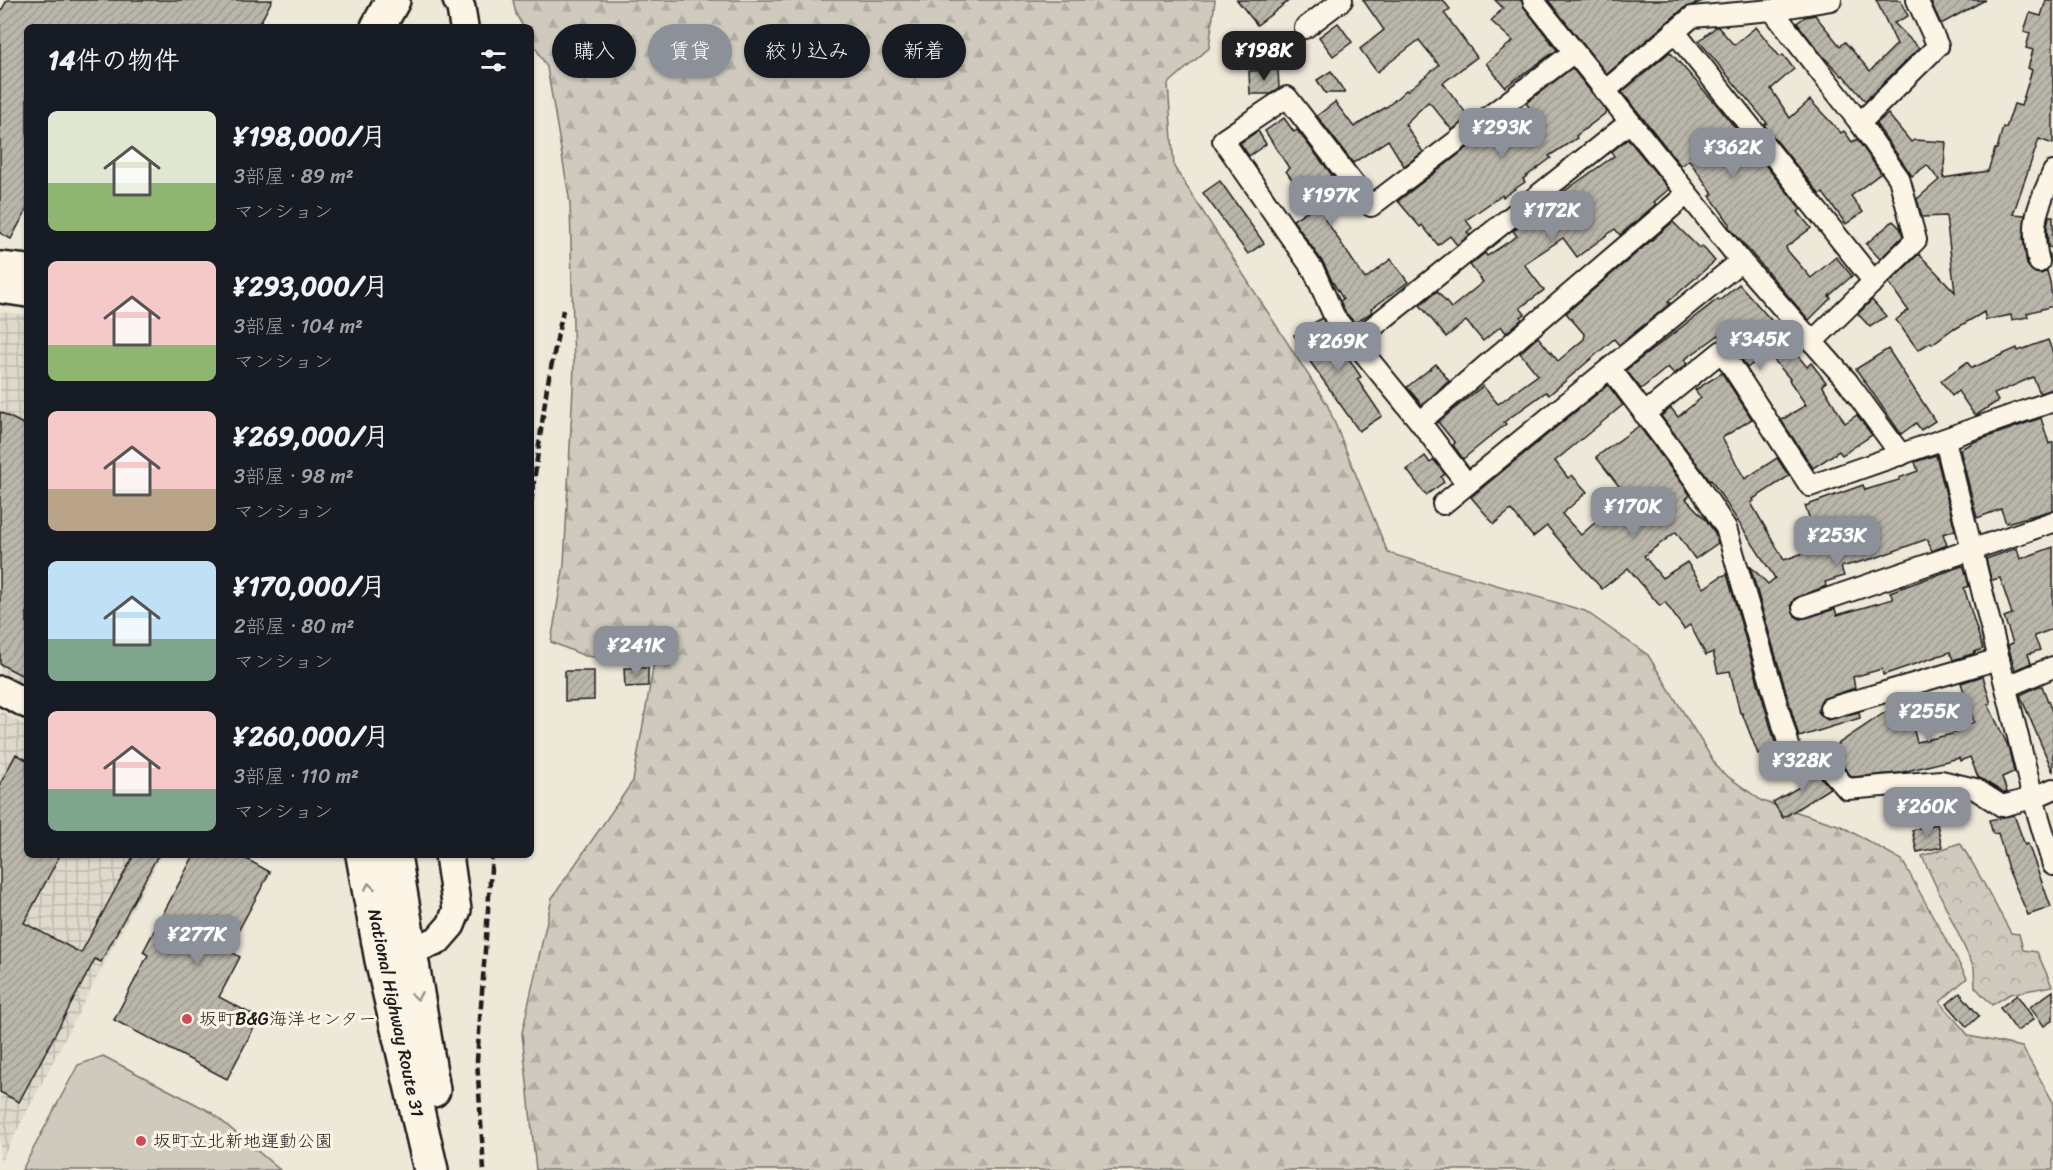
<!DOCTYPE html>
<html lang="ja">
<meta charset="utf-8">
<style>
:root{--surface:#171b24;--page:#242831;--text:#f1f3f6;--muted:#9ea1a6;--accent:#8c9099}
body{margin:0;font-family:Sriracha,"Klee One",sans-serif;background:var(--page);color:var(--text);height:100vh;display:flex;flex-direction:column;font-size:22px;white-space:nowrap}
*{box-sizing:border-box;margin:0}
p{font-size:20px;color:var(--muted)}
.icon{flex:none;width:33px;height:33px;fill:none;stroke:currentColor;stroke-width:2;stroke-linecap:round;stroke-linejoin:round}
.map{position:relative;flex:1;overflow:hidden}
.sheet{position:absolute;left:24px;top:24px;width:510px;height:834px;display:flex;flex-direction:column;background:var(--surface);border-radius:9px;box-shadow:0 2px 4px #0004}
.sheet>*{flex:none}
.hud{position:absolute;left:552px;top:24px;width:570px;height:54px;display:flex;gap:12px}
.price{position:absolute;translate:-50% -51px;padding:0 14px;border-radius:12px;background:var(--accent);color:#fff;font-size:20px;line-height:39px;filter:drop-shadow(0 2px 3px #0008)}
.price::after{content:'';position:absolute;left:50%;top:36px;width:18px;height:14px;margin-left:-9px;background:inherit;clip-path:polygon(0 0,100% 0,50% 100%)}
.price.selected{background:#222;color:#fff}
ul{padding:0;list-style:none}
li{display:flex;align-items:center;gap:18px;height:150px;padding:0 24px}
li span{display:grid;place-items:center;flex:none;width:168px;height:120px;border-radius:9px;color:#555}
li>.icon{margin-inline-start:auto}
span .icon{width:72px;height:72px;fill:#fffc;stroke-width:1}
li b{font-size:26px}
h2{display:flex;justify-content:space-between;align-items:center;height:72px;padding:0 24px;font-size:26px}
.pill{padding:0 21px;border-radius:27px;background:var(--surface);box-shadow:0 2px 4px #0004;font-size:21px;line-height:54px}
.pill.selected{background:var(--accent);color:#fff}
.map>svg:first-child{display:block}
.industrial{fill:url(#industrial-grid)}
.forest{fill:url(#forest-firs);stroke:#76736c;stroke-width:1.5}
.park{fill:url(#park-crowns);stroke:#76736c;stroke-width:1.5}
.garden{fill:#cfcabd;stroke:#76736c;stroke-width:1.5}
.building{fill:url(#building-hatch);stroke:#1c1c1c;stroke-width:1.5}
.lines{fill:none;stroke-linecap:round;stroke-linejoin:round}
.street-casing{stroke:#1c1c1c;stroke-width:24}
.secondary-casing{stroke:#1c1c1c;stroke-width:32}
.highway-casing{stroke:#1c1c1c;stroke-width:38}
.street{stroke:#fcf5e5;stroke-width:20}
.secondary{stroke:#fcf5e5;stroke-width:27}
.highway{stroke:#fcf5e5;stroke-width:33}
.rail{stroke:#1c1c1c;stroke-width:4.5;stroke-dasharray:9 4.5;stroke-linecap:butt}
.oneway{stroke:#97938b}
.poi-dot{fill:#d1495b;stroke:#fcf5e5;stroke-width:2}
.labels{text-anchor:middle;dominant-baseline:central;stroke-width:6;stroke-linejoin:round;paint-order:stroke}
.street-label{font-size:18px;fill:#1c1c1c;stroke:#fcf5e5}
.poi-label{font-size:18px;fill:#1c1c1c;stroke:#fcf5e5;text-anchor:start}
</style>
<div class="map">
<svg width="2053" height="1170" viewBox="0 0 2053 1170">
<defs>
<pattern id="industrial-grid" width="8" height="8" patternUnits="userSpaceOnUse" patternTransform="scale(1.5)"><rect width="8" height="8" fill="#ded9cb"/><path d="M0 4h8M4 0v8" fill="none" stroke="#bebaae"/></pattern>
<pattern id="forest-firs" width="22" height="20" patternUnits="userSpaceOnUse" patternTransform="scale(1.5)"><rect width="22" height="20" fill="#cfcabd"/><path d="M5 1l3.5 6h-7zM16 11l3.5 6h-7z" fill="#b1ada2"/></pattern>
<pattern id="park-crowns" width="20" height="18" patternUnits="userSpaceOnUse" patternTransform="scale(1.5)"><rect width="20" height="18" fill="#cfcabd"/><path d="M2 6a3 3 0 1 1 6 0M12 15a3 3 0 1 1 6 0" fill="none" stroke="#b1ada2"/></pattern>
<pattern id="building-hatch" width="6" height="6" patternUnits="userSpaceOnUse" patternTransform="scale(1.5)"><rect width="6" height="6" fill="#bab6aa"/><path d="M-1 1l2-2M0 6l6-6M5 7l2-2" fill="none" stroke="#9f9c92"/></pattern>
</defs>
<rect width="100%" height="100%" fill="#eee8d9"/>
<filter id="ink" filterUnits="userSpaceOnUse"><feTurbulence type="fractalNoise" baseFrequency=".0167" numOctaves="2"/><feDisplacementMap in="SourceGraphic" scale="12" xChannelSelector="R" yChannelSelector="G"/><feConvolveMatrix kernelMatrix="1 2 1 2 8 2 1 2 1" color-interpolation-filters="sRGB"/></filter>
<g filter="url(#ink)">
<g class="industrial">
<polygon points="0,312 27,315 27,686 0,672"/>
<polygon points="0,711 27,726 27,855 161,855 0,1163"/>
</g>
<polygon class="forest" points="513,0 1215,0 1209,48 1168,84 1174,167 1327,404 1388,553 1585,611 1648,655 1719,770 1762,801 1841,826 1902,860 1967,978 1940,1002 1969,1036 2022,1047 2053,1102 2053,1170 536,1170 522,1033 552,898 633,781 654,663 585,656 551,642 564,565 574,367 570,203 547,67 531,40 531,27 523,27 516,14"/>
<polygon class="park" points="1960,843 1973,864 2011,933 2019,934 2023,950 2037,952 2052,986 2010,994 1992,1005 1975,987 1974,968 1922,856"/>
<polygon class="garden" points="103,1056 211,1112 280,1170 22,1170 78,1065"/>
<g class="building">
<polygon points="7,0 272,0 258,27 27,27 27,209 11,239 0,233 0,13"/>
<polygon points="1237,0 1290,0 1257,25"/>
<polygon points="1363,0 1443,0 1450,9 1444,13 1477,57 1443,83 1469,117 1452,130 1430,103 1428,102 1405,124 1423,152 1404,166 1388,140 1353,163 1317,116 1335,102 1354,127 1388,106 1406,90 1407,91 1439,65 1419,40 1377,72 1360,49 1384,30"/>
<polygon points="1495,0 1521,0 1524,7 1557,50 1505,87 1486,63 1513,41 1491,21 1503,8"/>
<polygon points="1548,0 1706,0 1684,8 1607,74"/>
<polygon points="1876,0 1900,0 1908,16 1894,23 1919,48 1865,101 1843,75 1842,76 1821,54 1797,23 1805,17 1815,15 1840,46 1845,42 1870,71 1897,44"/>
<polygon points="1930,0 1985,0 1941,24"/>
<polygon points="2046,0 2053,0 2053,144 2039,139 2013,214 2025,215 2023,238 2027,265 2035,273 2041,274 2047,271 2050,282 2053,306 2027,313 2028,317 2012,320 2011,315 1986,320 1984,312 1955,329 1954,328 1932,344 1931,342 1918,350 1896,320 1908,310 1889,283 1919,254 1955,292 1946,216 1922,217 1917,199 1939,180 1927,165 1912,176 1876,124 1888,114 1911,142 1914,140 1946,142 1943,178 1988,171 1995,149 1997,149 2003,127 2006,128 2014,104 2021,106 2032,70 2028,68 2033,50 2026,48 2030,33 2024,31 2030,13 2041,16"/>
<polygon points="1338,23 1352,42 1333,56 1319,37"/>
<polygon points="1716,27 1718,27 1734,45 1756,27 1780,57 1783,55 1794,69 1771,89 1790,118 1810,100 1841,133 1844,131 1852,142 1857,139 1881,173 1851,196 1863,212 1846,224 1823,193 1820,195 1764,125 1767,123 1699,41"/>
<polygon points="1670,52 1716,104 1801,209 1798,212 1811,228 1786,247 1787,250 1811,278 1836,257 1852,276 1829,296 1831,298 1809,320 1728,226 1730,224 1710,196 1713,194 1689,160 1681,166 1622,92"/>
<polygon points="1572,68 1607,112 1576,136 1577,138 1549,156 1551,158 1523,179 1525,182 1503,197 1502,195 1466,220 1472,228 1467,232 1470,235 1457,245 1450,236 1438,245 1422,225 1420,227 1398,201 1488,132 1491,135 1529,107 1526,103"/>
<polygon points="1278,70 1279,88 1270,94 1250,94 1249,71"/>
<polygon points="1331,71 1345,93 1325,93 1317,80"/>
<polygon points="1284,118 1294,132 1297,130 1332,175 1328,178 1346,206 1325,219 1365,279 1391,259 1408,282 1371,309 1372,312 1355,323 1345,312 1340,301 1343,299 1332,281 1324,264 1293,220 1313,207 1297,183 1295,184 1286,171 1289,168 1265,131"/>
<polygon points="1258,131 1266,144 1249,156 1240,143"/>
<polygon points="1628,139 1669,189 1654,202 1656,204 1620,235 1615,229 1577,257 1563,238 1524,264 1544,290 1520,308 1525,314 1521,317 1522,319 1506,333 1501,326 1483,341 1466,321 1446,337 1420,305 1437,291 1451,308 1483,282 1470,265 1485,253 1487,256 1517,236 1513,231 1537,215 1535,213 1552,200 1614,156 1611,152"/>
<polygon points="1220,181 1264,243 1248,254 1203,193"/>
<polygon points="2049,216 2053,216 2053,248 2048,247 2047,227"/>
<polygon points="1893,221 1900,228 1903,236 1880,259 1866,244"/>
<polygon points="1673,222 1699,248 1702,246 1715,261 1668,302 1670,303 1666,307 1619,345 1614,339 1549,395 1546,392 1504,422 1506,424 1463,459 1453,445 1455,443 1438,422 1483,386 1498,404 1538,375 1520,353 1538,337 1558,361 1584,339 1585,335 1566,313"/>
<polygon points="1739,284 1786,337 1784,339 1807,367 1811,363 1826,382 1822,385 1845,423 1857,415 1872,435 1842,455 1839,451 1813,468 1781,420 1806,405 1789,380 1790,379 1768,353 1747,368 1732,344 1722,339 1719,335 1684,360 1687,364 1674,374 1668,367 1641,389 1626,370 1718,299 1719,301"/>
<polygon points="1872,300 1886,316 1870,327 1858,314"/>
<polygon points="1322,318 1361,377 1357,379 1382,416 1359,431 1309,360 1294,335"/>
<polygon points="2048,340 2053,353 2053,389 2040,393 2033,377 1994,394 1998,401 1975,416 1958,391 1952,396 1941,381 1967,362 1972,368 2017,348 2018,351"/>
<polygon points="1888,349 1935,421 1921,430 1916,423 1901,434 1856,369"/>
<polygon points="1436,364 1449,381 1422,405 1407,387"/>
<polygon points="1722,373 1752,419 1722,438 1745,479 1777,458 1789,476 1753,499 1754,501 1751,503 1784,560 1820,547 1805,506 1863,485 1865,490 1899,480 1899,478 1918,471 1915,462 1936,455 1955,530 1943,534 1947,545 1932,551 1927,539 1875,558 1841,567 1844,576 1825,582 1826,586 1794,599 1791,605 1795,616 1800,619 1806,618 1835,609 1837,615 1893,599 1890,592 1962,566 1964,567 1969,586 1964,588 1983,649 1974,652 1975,653 1953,660 1950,652 1883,675 1882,669 1853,677 1855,688 1822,699 1819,705 1818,711 1821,716 1828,720 1859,712 1860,718 1799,737 1750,566 1768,584 1775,578 1711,480 1710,481 1661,416 1671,408 1678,417 1701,398 1695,390"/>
<polygon points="1608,385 1623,405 1555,461 1568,478 1572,475 1587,492 1562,514 1581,535 1626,495 1596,457 1639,426 1684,486 1690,495 1686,499 1707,521 1715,533 1718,543 1695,559 1676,532 1644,556 1662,578 1687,562 1704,588 1720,577 1727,574 1776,746 1758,754 1742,713 1740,713 1730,671 1718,673 1713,652 1706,655 1690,625 1684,629 1665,602 1660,606 1628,568 1602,589 1547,526 1533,537 1511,510 1494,524 1471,497"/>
<polygon points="0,412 27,426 27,678 0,664"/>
<polygon points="2041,418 2049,444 2053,442 2053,510 2006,523 2001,509 1977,518 1960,449 1971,444 1971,443"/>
<polygon points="1425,456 1430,463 1434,460 1445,474 1441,477 1444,482 1426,495 1407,470"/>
<polygon points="2053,547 2053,629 2034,636 2040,650 2028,654 2031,663 2015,670 2008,645 2013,643 2004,617 2012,614 2000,578 1993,580 1991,579 1986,559 2017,548 2020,559"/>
<polygon points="624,668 648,668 648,686 625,687"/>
<polygon points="565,671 594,671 594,700 565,701"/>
<polygon points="1983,676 1991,704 1988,704 2008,746 2014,772 2002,777 2007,792 2004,793 1978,777 1970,757 1960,761 1959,758 1899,773 1852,777 1829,750 1905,699 1917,742 1952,734 1974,722 1961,683"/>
<polygon points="2039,686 2042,686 2053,714 2053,772 2020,695"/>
<polygon points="16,754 27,760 27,855 60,855 24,923 81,953 134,855 158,855 101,962 95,959 19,1102 0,1092 0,784"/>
<polygon points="1814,769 1830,788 1783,818 1773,802 1801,786 1794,775 1802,770"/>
<polygon points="2014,815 2025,845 2028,844 2051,907 2028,915 2008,869 1998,833 1993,834 1989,820"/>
<polygon points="1937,824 1942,847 1917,852 1912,830"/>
<polygon points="194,855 239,855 270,872 228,950 240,957 219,997 259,1018 227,1079 114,1020 148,955 143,952"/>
<polygon points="2053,991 2053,1020 2044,1026 2030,1007"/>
<polygon points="1960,993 1979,1016 1967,1027 1947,1004"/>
<polygon points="2017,995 2034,1019 2017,1031 2000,1008"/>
</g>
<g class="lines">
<defs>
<g id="street">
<polyline points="1533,0 1741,261 1847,381 1901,455"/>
<polyline points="1772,10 1860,123 1899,178 1916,240 1812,342"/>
<polyline points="1305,28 1342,0"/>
<polyline points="1674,31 1874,282"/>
<polyline points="1605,91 1692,17 1772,10 1831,0"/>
<polyline points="1860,123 1938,46 1917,0"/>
<path d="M2039 262C2029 224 2038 206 2053 172"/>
<polyline points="1354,342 1630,122"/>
<polyline points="1610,368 1694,479 1726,528 1790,749 1796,758 1819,757 1847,789 1941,781 1975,789 2002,806 2033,798 2053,789"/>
<polyline points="1644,414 1722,351 1810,486 2053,401"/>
<polyline points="1420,422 1687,194"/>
<polyline points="1945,440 2033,798 2053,865"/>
<polyline points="1467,484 1420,422 1335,318 1314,271 1223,140 1287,97 1371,206 1574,52"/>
<polyline points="1443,504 1741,261"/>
<polyline points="1803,607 2053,522"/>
<polyline points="2006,687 2053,667"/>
<polyline points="1830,708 1999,659"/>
</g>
<g id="secondary">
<polyline points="457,0 461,8 464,27"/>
<polyline points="0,266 27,269"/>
<polyline points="0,289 27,293"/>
<polyline points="0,690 27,704"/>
<polyline points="393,956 437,941 451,925 457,910 449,855"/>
</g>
<g id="highway">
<polyline points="378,27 393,0"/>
<polyline points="363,855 382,960 431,1170"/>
<polyline points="394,855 433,1090"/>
</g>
</defs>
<use href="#street" class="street-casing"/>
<use href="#secondary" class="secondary-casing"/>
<use href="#highway" class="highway-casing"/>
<use href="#street" class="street"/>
<use href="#secondary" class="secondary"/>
<use href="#highway" class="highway"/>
<g class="rail">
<polyline points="531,503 547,387 563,310"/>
<polyline points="484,1170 477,1060 492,855"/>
</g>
</g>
<defs><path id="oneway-chevron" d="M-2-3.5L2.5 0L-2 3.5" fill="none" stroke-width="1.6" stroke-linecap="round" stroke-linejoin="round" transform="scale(1.5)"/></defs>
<g class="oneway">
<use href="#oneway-chevron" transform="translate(369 887) rotate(-100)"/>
<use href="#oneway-chevron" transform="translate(417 996) rotate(80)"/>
</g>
</g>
<g class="poi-dot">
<circle cx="187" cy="1019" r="6"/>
<circle cx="141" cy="1141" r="6"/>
</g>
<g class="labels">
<g class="street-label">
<text transform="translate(396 1013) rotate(78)">National Highway Route 31</text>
</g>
<g class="poi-label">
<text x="199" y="1019">坂町B&amp;G海洋センター</text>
<text x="153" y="1141">坂町立北新地運動公園</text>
</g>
</g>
</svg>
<b class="price selected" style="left:1264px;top:82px">¥198K</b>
<b class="price" style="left:1502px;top:159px">¥293K</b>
<b class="price" style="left:1733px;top:179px">¥362K</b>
<b class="price" style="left:1331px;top:227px">¥197K</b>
<b class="price" style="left:1552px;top:242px">¥172K</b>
<b class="price" style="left:1760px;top:371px">¥345K</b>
<b class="price" style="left:1338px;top:373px">¥269K</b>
<b class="price" style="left:1633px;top:538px">¥170K</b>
<b class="price" style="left:1837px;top:567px">¥253K</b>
<b class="price" style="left:636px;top:677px">¥241K</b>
<b class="price" style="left:1929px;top:743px">¥255K</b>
<b class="price" style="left:1802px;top:792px">¥328K</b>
<b class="price" style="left:1927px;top:838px">¥260K</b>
<b class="price" style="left:197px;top:966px">¥277K</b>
<div class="hud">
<a class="pill">購入</a>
<a class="pill selected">賃貸</a>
<a class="pill">絞り込み</a>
<a class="pill">新着</a>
</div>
<section class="sheet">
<h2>14件の物件<svg class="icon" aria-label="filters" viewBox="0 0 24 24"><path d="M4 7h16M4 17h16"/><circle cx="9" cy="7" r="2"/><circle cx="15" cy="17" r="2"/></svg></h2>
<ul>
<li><span style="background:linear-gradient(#dfe7d0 60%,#8fb573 0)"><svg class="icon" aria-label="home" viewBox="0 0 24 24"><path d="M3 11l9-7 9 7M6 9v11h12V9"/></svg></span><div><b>¥198,000/月</b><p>3部屋 · 89 m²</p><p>マンション</p></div></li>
<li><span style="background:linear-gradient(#f6c9c9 70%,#8fb573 0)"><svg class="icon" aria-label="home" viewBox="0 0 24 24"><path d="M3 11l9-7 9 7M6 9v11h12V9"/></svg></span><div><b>¥293,000/月</b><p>3部屋 · 104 m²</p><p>マンション</p></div></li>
<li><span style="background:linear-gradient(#f6c9c9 65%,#b9a48a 0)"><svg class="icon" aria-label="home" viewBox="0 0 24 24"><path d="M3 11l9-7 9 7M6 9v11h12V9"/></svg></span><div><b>¥269,000/月</b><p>3部屋 · 98 m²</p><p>マンション</p></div></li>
<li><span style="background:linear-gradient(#bfe0f5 65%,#7fa58c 0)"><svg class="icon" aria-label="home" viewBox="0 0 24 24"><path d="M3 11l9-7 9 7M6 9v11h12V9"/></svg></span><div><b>¥170,000/月</b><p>2部屋 · 80 m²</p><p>マンション</p></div></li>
<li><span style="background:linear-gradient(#f6c9c9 65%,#7fa58c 0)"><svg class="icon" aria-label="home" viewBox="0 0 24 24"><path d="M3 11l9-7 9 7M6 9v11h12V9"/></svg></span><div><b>¥260,000/月</b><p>3部屋 · 110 m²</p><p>マンション</p></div></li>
</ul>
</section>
</div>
